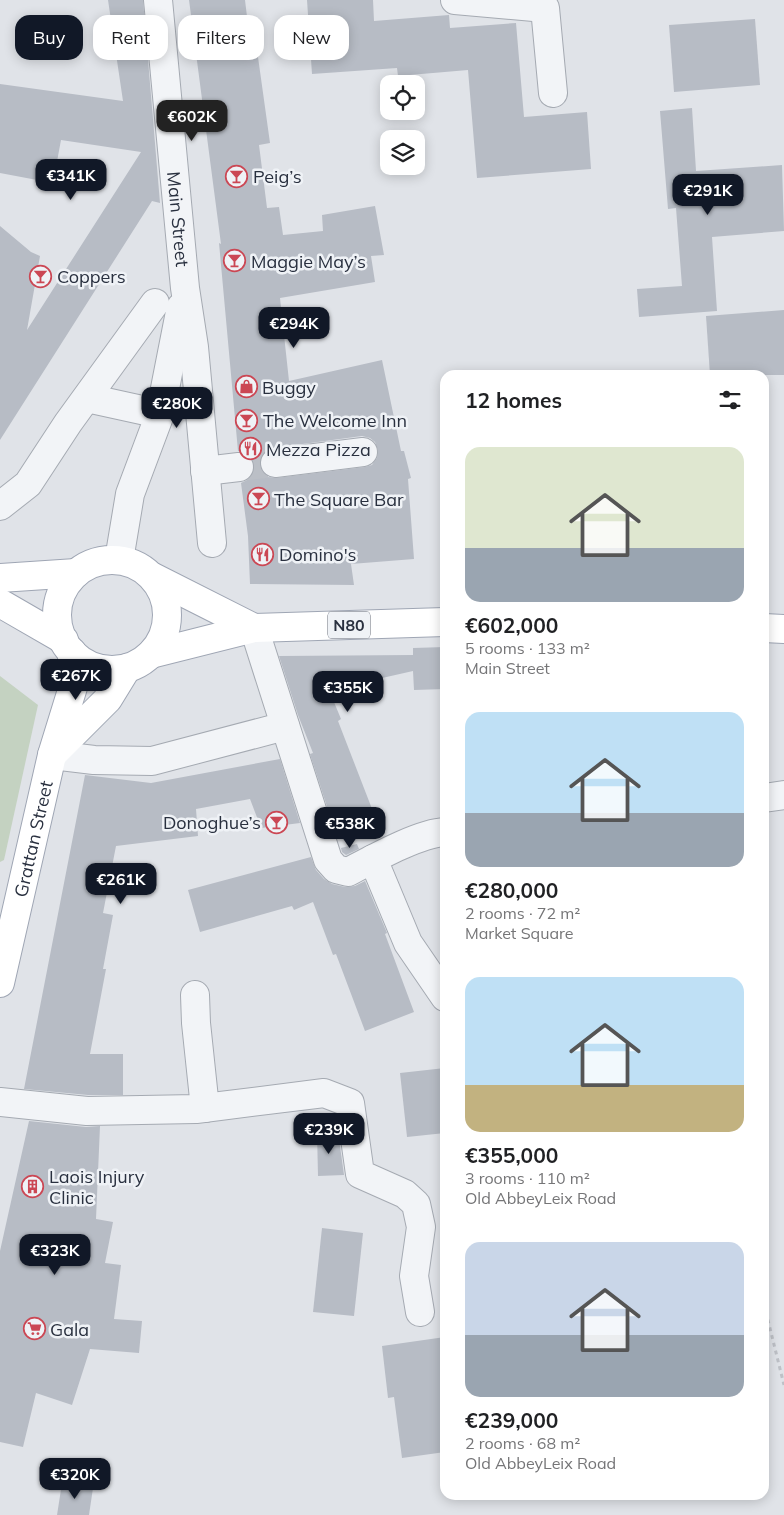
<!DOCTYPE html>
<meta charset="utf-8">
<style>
:root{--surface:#fff;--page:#f2f2f2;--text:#202124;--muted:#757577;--accent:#111827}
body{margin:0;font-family:Mulish,sans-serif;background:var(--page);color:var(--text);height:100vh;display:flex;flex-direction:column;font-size:19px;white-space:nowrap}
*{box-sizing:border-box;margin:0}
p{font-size:16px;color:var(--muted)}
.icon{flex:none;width:28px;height:28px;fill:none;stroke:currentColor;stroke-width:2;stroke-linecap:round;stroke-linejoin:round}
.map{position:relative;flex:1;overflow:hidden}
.drawer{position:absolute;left:440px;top:370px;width:329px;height:1130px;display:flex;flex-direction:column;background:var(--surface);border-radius:15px;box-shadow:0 2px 12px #0003}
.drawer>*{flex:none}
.banner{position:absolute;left:15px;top:15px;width:350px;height:45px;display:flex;gap:10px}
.fabs{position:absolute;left:380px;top:75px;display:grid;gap:10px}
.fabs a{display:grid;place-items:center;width:45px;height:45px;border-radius:10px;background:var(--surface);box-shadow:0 2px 12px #0003;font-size:25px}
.price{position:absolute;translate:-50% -42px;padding:0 11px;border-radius:10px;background:var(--accent);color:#fff;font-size:16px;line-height:32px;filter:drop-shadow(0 1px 2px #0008)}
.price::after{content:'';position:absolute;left:50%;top:30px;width:15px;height:11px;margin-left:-8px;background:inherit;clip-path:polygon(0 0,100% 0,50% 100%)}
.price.selected{background:#222;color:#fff}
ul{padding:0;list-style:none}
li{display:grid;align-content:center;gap:10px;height:265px;padding:0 25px}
li span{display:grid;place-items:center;height:155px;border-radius:15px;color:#555}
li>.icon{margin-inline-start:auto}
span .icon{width:90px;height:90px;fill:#fffc;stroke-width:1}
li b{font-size:21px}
h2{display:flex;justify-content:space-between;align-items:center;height:60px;padding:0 25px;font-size:21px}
.chip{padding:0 18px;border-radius:15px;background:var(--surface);box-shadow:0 2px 12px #0003;font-size:18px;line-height:45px}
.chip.selected{background:var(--accent);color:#fff}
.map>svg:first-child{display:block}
.green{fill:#c4d2c1}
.building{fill:#b7bcc5;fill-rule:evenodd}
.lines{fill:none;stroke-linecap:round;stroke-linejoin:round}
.minor-tunnel{stroke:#bbbfc6;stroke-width:28;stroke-dasharray:28 14;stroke-linecap:butt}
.minor-casing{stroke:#a5aab2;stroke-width:30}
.major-casing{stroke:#9fa6b4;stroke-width:30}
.path{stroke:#bec1c7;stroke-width:3;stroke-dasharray:4 4;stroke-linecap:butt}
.minor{stroke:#f2f4f7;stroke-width:28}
.major{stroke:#fff;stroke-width:28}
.labels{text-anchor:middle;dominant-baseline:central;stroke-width:5;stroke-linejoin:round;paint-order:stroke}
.shield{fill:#eff2f6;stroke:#646a76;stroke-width:1}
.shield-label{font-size:16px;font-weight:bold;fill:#29303f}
.poi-label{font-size:18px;fill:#29303f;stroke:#eff2f6;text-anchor:start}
.street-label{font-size:18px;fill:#29303f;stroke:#eff2f6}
</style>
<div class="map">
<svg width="784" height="1515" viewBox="0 0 784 1515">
<rect width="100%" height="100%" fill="#e0e3e8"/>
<polygon class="green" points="0,676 38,705 4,860 0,862"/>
<g class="building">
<polygon points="108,0 143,0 160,203 152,201 0,440 0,226 31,252 40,256 27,330 141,152 61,140 53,183 0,173 0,84 123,101"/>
<path d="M189 0H245L252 58 258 57 270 143 259 145 267 208 279 207 283 235 323 231 322 215 375 206 384 255 371 256 375 282 280 298 289 381 382 360 401 451H404L411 478 408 479 414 559 351 564 354 585 250 584 248 536 241 483 249 479 253 473 255 466 251 457 245 453 238 451 219 243 221 244ZM362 436 370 438 375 442 378 451 377 458 372 465 365 467 276 478 268 477 262 472 260 465 261 456 266 450 273 448Z"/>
<polygon points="307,0 373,0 374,21 449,15 450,28 516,23 524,117 587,112 591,169 477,178 468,70 398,76 397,68 312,74"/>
<polygon points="755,19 760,85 674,92 669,25"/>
<polygon points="692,108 696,171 782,165 784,231 712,237 717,311 639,317 637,289 682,286 676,208 668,209 660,111"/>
<polygon points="784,310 784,375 710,375 706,316"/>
<polygon points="445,647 445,689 414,690 413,671 329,690 341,719 338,721 374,814 331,819 310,754 313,753 298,715 279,656 413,655 413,648"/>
<polygon points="280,759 300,823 261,828 250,799 196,809 198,836 116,846 103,913 113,915 103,969 106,969 90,1054 123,1054 123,1095 88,1095 24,1089 85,775 151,783"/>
<polygon points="357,844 359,849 346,855 342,852 341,848"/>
<polygon points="311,857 316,870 324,879 332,884 345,887 355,886 365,881 387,933 385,934 414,1012 365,1031 336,954 333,955 313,902 294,910 292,906 200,932 188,890"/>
<polygon points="445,1068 445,1133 407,1137 400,1073"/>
<polygon points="29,1121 86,1127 100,1126 96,1219 113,1222 105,1263 121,1265 114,1319 142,1321 139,1353 90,1349 72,1405 36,1393 23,1447 0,1442 0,1251"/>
<polygon points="317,1132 338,1132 344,1175 318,1176"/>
<polygon points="322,1228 363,1233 354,1316 313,1312"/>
<polygon points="445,1337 445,1452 402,1458 394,1397 388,1398 382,1346"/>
<polygon points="62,1483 93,1488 89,1515 57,1515"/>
</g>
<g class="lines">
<polyline class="minor-tunnel" points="239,467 275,463"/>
<defs>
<g id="minor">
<path id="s1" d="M158 0 185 288 194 347 212 543"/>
<polyline points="455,0 545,8 553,93"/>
<polyline points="87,398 160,414"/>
<polyline points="275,463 363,452"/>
<polyline points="205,471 239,467"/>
<polyline points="0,506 28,484 68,423 155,303"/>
<polyline points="119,560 130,494 160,414 181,307"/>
<path d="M254 628 328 860 336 869 348 872C371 860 419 833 445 832"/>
<polyline points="52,755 94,760 152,761 285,726"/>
<polyline points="764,798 784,795"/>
<polyline points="373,859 408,943 445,997"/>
<polyline points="195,995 196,1023 205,1108"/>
<polyline points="0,1102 87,1111 196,1109 324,1093 350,1103 360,1174 405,1194 416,1204 421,1227 414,1276 420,1312"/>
</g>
<g id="major">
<circle cx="112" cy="615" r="55"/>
<polyline points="153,577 254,628"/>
<polyline points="0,578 76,573"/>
<polyline points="0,603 64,640"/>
<polyline points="764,628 784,629"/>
<polyline points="151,654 254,628 445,622"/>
<polyline points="55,752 108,699 127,668"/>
<path id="s2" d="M0 983 52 755 73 687 72 652"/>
</g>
</defs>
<use href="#minor" class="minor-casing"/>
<use href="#major" class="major-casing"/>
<polyline class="path" points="764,1304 784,1385"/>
<use href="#minor" class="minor"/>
<use href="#major" class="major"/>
</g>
<defs>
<symbol id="bar-ring" viewBox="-11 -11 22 22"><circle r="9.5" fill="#eff2f6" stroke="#cb4754" stroke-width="1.5"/><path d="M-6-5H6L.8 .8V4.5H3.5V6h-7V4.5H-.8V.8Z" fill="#cb4754"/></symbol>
<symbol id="shop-ring" viewBox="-11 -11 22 22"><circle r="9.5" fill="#eff2f6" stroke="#cb4754" stroke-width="1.5"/><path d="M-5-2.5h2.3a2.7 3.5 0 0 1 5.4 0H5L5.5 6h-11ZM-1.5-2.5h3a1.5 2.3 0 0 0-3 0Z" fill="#cb4754"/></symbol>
<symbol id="restaurant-ring" viewBox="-11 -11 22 22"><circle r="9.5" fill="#eff2f6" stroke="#cb4754" stroke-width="1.5"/><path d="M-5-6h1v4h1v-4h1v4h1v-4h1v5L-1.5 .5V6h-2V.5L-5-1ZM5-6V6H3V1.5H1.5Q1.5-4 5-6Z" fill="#cb4754"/></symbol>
<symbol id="building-ring" viewBox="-11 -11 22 22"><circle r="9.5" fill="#eff2f6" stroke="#cb4754" stroke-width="1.5"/><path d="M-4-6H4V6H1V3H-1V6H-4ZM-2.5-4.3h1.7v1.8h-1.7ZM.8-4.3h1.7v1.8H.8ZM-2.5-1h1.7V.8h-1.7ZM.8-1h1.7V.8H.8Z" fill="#cb4754"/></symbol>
<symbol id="supermarket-ring" viewBox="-11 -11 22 22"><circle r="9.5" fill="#eff2f6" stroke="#cb4754" stroke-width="1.5"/><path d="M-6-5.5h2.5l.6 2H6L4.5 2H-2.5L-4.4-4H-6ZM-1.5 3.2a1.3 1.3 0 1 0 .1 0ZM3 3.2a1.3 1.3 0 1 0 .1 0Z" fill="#cb4754"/></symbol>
</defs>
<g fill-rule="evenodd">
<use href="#bar-ring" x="224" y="164" width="25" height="25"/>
<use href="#bar-ring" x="222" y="248" width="25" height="25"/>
<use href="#bar-ring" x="28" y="264" width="25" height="25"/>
<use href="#shop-ring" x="234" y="374" width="25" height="25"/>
<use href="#bar-ring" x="234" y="408" width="25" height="25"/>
<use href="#restaurant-ring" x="238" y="436" width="25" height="25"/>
<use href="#bar-ring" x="246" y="486" width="25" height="25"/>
<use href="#restaurant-ring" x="250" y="542" width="25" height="25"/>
<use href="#bar-ring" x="264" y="810" width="25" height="25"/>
<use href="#building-ring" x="20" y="1174" width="25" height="25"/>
<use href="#supermarket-ring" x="22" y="1316" width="25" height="25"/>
</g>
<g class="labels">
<rect class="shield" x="328" y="611.5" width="42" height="27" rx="4"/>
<g class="shield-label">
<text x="349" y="625">N80</text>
</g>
<g class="poi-label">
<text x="253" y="176">Peig’s</text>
<text x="251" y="261">Maggie May’s</text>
<text x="57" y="276">Coppers</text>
<text x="262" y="387">Buggy</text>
<text x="263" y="420">The Welcome Inn</text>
<text x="266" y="449">Mezza Pizza</text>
<text x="274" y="499">The Square Bar</text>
<text x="279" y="554">Domino's</text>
<text x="261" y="822" text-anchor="end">Donoghue’s</text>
<text x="49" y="1176">Laois Injury<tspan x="49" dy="21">Clinic</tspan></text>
<text x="50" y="1329">Gala</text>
</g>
<g class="street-label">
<text stroke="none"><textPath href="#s1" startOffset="220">Main Street</textPath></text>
<text stroke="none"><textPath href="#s2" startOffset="148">Grattan Street</textPath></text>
</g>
</g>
</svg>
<div class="fabs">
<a><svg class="icon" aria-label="locate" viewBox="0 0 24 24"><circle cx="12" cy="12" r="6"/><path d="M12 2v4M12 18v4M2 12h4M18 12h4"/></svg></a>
<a><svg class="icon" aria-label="layers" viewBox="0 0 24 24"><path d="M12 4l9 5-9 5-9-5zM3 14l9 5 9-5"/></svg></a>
</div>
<b class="price selected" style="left:192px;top:142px">€602K</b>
<b class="price" style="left:71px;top:201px">€341K</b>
<b class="price" style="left:708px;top:216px">€291K</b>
<b class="price" style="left:294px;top:349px">€294K</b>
<b class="price" style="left:177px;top:429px">€280K</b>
<b class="price" style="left:76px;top:701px">€267K</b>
<b class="price" style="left:348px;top:713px">€355K</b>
<b class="price" style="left:350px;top:849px">€538K</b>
<b class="price" style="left:121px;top:905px">€261K</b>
<b class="price" style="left:329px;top:1155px">€239K</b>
<b class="price" style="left:55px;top:1276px">€323K</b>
<b class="price" style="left:75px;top:1500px">€320K</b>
<div class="banner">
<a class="chip selected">Buy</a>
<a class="chip">Rent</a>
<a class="chip">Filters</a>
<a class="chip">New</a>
</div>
<section class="drawer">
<h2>12 homes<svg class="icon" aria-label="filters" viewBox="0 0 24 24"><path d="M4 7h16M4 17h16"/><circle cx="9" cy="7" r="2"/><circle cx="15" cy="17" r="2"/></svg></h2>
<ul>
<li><span style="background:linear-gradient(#dfe7d0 65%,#9aa5b1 0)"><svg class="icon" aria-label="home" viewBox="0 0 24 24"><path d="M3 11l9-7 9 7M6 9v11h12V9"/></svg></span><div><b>€602,000</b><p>5 rooms · 133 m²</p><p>Main Street</p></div></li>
<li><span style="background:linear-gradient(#bfe0f5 65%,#9aa5b1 0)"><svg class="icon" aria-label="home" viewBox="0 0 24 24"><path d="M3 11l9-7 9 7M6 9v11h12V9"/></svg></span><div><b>€280,000</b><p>2 rooms · 72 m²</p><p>Market Square</p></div></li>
<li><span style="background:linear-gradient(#bfe0f5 70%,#c2b280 0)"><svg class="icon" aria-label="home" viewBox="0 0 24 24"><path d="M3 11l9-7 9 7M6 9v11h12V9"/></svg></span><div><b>€355,000</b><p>3 rooms · 110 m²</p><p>Old AbbeyLeix Road</p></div></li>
<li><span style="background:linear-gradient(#c9d6e8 60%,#9aa5b1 0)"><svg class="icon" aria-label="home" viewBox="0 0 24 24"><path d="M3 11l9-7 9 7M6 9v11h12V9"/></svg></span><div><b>€239,000</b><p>2 rooms · 68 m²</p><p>Old AbbeyLeix Road</p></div></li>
</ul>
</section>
</div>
